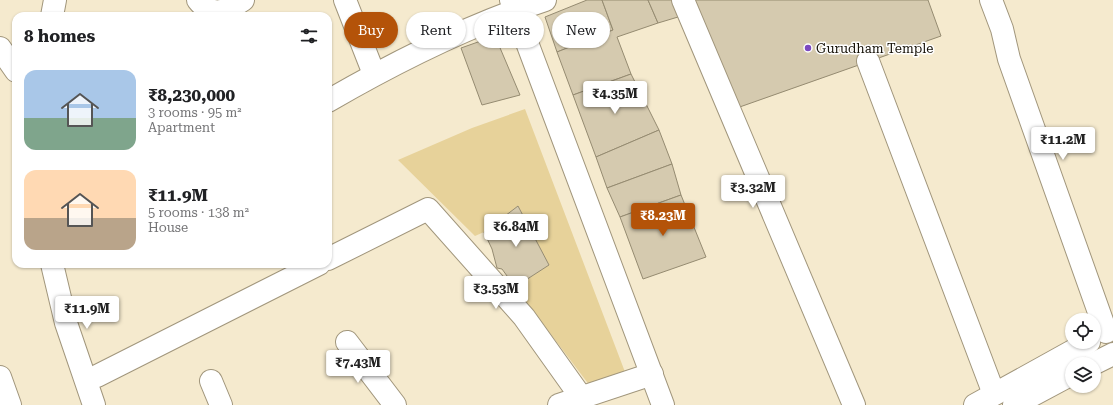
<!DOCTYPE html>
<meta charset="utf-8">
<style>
:root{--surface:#fff;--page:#f6f6f6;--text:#202124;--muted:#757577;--accent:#b45309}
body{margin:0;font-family:"Roboto Serif",serif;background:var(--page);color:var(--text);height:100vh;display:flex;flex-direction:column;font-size:15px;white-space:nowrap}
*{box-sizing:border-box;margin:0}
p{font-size:13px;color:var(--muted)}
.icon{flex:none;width:22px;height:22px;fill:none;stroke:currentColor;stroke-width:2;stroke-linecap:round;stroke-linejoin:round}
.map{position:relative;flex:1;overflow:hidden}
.sheet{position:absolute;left:12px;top:12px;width:320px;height:256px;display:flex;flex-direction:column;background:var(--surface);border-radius:12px;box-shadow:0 1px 3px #0004}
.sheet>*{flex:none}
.guide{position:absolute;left:344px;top:12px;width:380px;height:36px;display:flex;gap:8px}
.controls{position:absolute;left:1065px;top:313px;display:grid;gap:8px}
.controls a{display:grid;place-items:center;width:36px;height:36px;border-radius:50%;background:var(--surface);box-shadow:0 1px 3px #0004;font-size:20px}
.price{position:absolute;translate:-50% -34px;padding:0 9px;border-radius:4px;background:#fff;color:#222;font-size:13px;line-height:26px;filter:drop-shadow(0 1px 2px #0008)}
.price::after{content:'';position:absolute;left:50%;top:24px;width:12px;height:9px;margin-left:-6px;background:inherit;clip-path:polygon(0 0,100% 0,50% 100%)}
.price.on{background:var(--accent);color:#fff}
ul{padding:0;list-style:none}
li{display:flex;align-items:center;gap:12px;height:100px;padding:0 12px}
li span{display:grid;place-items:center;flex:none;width:112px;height:80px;border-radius:12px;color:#555}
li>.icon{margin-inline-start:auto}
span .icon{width:48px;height:48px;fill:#fffc;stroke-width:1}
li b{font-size:17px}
h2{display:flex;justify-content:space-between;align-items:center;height:48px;padding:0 12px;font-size:17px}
.pill{padding:0 14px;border-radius:18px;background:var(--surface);box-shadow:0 1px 3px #0004;font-size:14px;line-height:36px}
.pill.on{background:var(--accent);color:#fff}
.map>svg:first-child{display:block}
.green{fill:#e7d29a}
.building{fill:#d5caaf;stroke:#958b71}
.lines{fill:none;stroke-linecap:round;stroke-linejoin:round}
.minor-casing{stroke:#a1967c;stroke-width:24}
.minor{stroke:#fff;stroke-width:22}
.poi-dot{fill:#7b49c0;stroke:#fff;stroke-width:1.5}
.labels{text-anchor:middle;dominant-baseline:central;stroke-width:3;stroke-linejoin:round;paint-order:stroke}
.poi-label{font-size:13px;fill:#151107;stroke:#fff;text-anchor:start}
</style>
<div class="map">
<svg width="1113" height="405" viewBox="0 0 1113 405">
<rect width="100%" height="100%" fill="#f5eace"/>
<polygon class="green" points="525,109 625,372 590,386 515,287 549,265 518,206 484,232 475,236 398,160 472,128"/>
<g class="building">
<polygon points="587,0 602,0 613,30 557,52 545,17"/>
<polygon points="602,0 648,0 658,23 617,37 631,74 573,95 557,52 613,30"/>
<polygon points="648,0 683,0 688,14 658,23"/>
<polygon points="688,0 928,0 941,36 734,109"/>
<polygon points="495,36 520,95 482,105 461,48"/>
<polygon points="631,74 659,130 596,157 573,95"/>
<polygon points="659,130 672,164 607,188 596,157"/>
<polygon points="672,164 681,195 620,217 607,188"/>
<polygon points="681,195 706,257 643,279 620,217"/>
<polygon points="518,206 549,265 515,287 502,269 497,268 492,249 484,232"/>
</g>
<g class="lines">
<defs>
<g id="minor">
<path d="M198 0C213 19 226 11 243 0"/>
<polyline points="345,0 374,74"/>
<polyline points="511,0 663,405"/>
<polyline points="683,0 854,405"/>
<polyline points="991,0 1002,29 1009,59 1106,332"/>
<polyline points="52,16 55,0"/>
<polyline points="0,48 16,71"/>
<polyline points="868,61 994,394"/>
<path d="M328 101C397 61 469 25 545 0"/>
<polyline points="328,259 428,209 524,317 581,397"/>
<polyline points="52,264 66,323 94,405"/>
<polyline points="347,342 395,405"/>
<polyline points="1093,364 1113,354"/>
<polyline points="97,376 319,264"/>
<polyline points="0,377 10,405"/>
<polyline points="211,381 221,405"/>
<polyline points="559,405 652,374"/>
<polyline points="975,405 1089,342"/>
<polyline points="1014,405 1072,374"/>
</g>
</defs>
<use href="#minor" class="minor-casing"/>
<use href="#minor" class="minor"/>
</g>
<circle class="poi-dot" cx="808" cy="48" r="4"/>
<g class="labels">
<g class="poi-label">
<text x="816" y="48">Gurudham Temple</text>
</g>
</g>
</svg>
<div class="controls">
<a><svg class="icon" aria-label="locate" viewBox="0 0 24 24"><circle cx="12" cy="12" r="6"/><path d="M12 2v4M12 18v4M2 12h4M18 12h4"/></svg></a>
<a><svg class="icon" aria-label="layers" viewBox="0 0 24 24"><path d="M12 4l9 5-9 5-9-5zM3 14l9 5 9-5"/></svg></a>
</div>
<b class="price" style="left:615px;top:115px">₹4.35M</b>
<b class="price" style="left:1063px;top:161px">₹11.2M</b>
<b class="price" style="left:753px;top:209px">₹3.32M</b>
<b class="price on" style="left:663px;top:237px">₹8.23M</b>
<b class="price" style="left:516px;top:248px">₹6.84M</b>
<b class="price" style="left:496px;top:310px">₹3.53M</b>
<b class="price" style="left:87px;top:330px">₹11.9M</b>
<b class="price" style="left:358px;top:384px">₹7.43M</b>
<div class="guide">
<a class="pill on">Buy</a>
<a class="pill">Rent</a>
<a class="pill">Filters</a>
<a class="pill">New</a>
</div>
<section class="sheet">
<h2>8 homes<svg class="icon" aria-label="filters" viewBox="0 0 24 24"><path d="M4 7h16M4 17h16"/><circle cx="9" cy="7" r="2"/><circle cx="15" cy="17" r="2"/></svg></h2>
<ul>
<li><span style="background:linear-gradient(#a9c7e8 60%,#7fa58c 0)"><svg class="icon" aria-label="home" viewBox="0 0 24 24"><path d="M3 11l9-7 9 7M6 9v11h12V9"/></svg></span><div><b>₹8,230,000</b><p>3 rooms · 95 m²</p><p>Apartment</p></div></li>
<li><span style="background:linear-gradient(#ffd9b3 60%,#b9a48a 0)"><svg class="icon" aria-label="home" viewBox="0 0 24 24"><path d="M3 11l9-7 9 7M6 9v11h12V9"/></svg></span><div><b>₹11.9M</b><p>5 rooms · 138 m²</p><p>House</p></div></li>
</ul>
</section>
</div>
